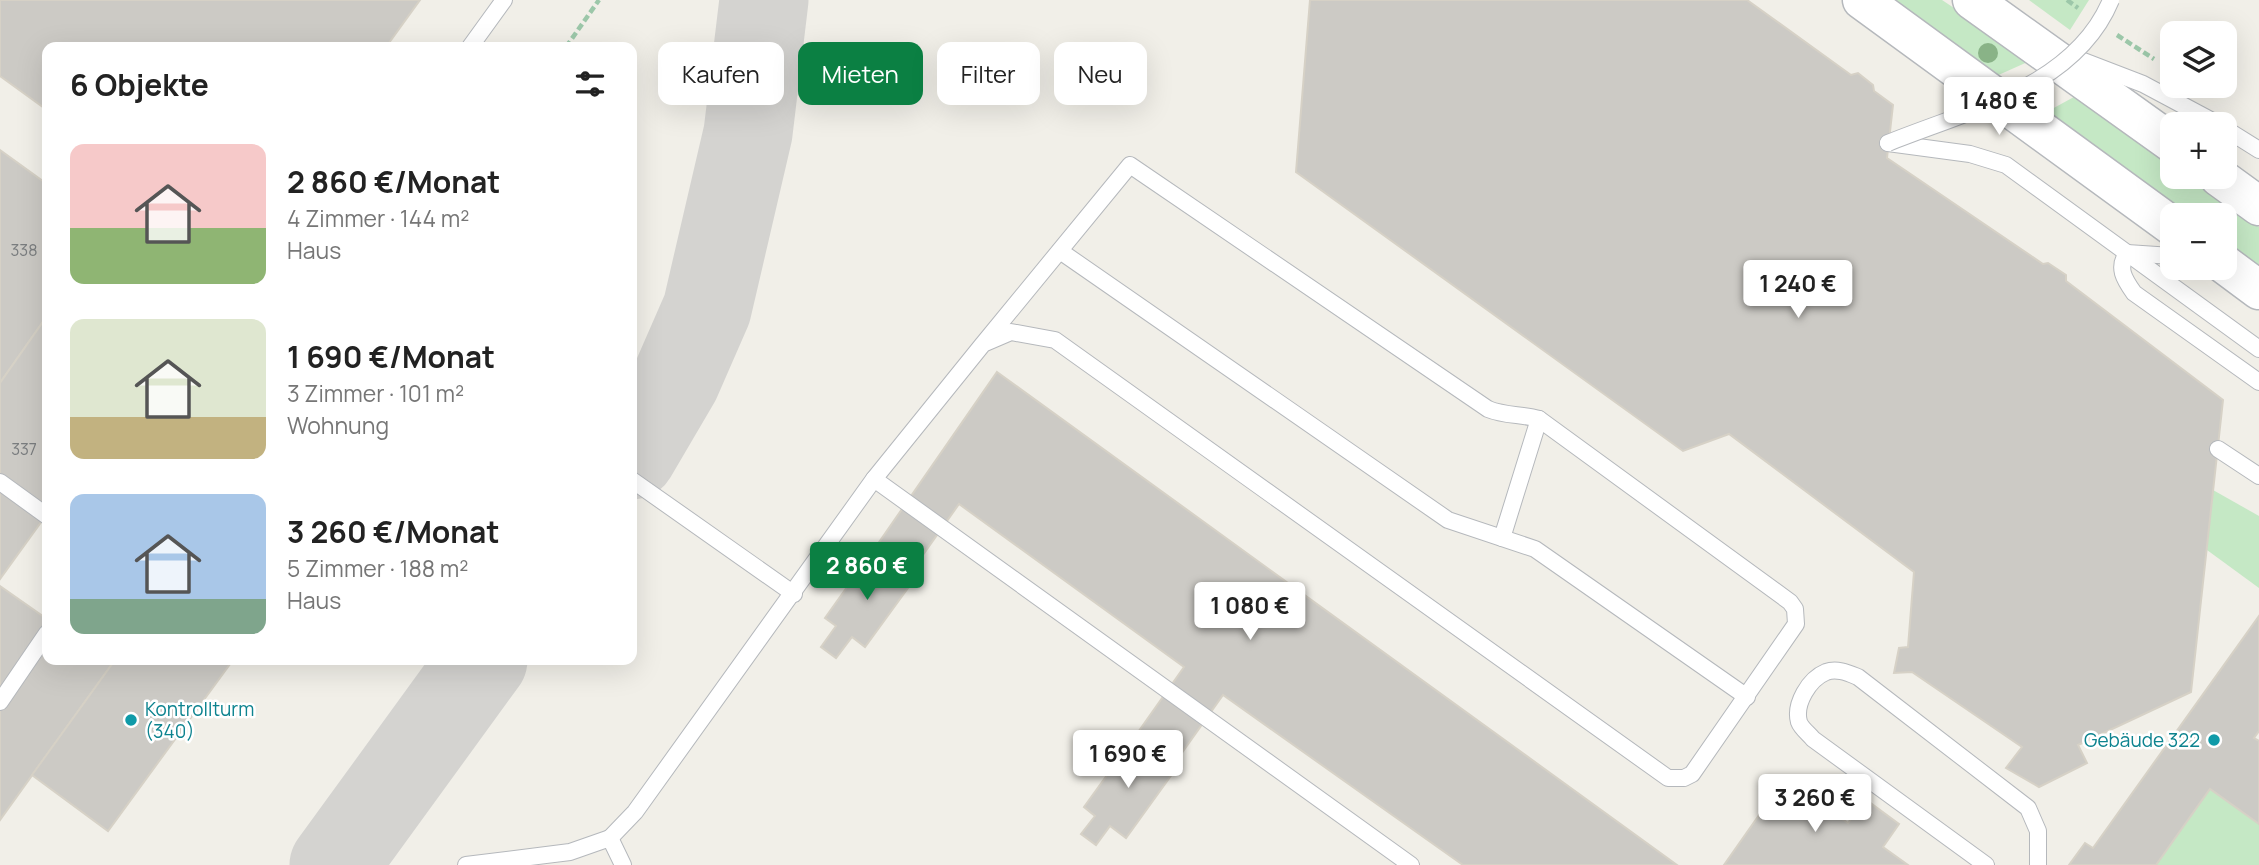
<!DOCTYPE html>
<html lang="de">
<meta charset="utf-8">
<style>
:root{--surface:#fff;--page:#f2f2f2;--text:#222;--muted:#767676;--accent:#0b8043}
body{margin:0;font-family:Manrope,sans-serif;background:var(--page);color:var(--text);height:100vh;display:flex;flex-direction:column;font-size:26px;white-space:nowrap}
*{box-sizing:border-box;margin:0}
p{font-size:23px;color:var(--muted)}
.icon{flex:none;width:38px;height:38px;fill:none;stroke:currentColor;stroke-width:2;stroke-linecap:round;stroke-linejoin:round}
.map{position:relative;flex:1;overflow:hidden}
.panel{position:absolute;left:42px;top:42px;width:595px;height:623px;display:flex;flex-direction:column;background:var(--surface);border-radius:14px;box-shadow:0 7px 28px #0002}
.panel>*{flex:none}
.top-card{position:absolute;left:658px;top:42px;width:665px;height:63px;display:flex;gap:14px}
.controls{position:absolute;left:2160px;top:21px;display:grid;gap:14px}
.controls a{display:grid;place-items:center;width:77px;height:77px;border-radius:14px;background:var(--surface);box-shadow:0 7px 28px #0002;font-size:35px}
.price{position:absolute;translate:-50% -60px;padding:0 16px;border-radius:7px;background:#fff;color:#222;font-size:23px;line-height:46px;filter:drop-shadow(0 2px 4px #0008)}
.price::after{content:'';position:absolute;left:50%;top:42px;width:21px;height:16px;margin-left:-10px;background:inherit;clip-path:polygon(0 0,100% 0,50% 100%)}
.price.on{background:var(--accent);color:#fff}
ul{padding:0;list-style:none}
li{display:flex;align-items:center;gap:21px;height:175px;padding:0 28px}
li span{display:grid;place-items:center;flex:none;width:196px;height:140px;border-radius:14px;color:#555}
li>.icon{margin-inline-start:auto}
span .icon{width:84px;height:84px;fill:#fffc;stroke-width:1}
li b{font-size:30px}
h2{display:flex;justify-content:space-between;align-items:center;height:84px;padding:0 28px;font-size:30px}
.pill{padding:0 24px;border-radius:14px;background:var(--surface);box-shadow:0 7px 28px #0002;font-size:24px;line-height:63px}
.pill.on{background:var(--accent);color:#fff}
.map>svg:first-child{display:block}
.green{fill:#c5e8c5}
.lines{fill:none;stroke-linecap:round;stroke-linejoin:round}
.taxiway{stroke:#d4d3d0;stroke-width:89}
.building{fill:#cccac5;stroke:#d6d1c6;stroke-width:2}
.service-casing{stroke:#b5b8bc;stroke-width:18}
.tertiary-casing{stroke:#b5b8bc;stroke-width:41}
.path{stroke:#9cc7a9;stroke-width:4.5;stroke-dasharray:7 3.5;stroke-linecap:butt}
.service{stroke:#fff;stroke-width:16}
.tertiary{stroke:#fff;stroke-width:38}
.service-bridge-casing{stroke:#b5b8bc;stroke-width:18;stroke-linecap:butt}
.service-bridge{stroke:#fff;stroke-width:16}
.tree{fill:#89b387}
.culture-dot{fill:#0f9aa8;stroke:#fff;stroke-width:2.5}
.labels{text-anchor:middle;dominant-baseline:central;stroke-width:5;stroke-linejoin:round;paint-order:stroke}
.number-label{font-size:16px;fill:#7a7d7f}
.culture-label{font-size:19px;fill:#0d838f;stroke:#fff;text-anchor:start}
</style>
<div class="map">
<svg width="2259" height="865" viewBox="0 0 2259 865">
<rect width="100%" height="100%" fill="#f1efe8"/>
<g class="green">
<polygon points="1883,0 1942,0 2032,60 1994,77"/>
<polygon points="2029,0 2089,0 2070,30"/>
<polygon points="2083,92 2172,161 2172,177 2193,177 2259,227 2259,270 2224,245 2224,215 2182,215 2041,115"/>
<polygon points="2213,490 2259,516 2259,588 2207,550"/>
<polygon points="2210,789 2259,824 2259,865 2156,865"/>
</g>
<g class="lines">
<g class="taxiway">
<polyline points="632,455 676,380 707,309 748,133 764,0"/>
<polyline points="334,865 483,660"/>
</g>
</g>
<g class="building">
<polygon points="0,0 420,0 386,47 47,47 47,110 0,76"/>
<polygon points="1310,0 1747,0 1851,75 1858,73 1873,85 1874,91 1893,105 1887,158 2043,264 2048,263 2066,275 2066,281 2223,400 2191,692 2078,745 2087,763 2039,787 2006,768 2022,747 1912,672 1894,673 1899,648 1908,647 1914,572 1729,434 1683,451 1296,172"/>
<polygon points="0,150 47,184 47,316 0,383"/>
<polygon points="47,316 47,514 0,579 0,383"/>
<polygon points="997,372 1677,865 1463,865 1223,695 1174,764 1136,735 1184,667 959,504 910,573 875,548"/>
<polygon points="875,548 916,577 865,647 852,637 836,658 821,647 836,626 825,618"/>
<polygon points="0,586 47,619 47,660 105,660 112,664 0,820"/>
<polygon points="2259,616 2259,731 2254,738 2259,741 2259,824 2210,789 2156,865 2069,865 2085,843 2093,848"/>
<polygon points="115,660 233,660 108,831 32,775"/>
<polygon points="1136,735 1178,766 1126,838 1110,826 1096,845 1081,834 1095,816 1084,807"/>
<polygon points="1785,778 1848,823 1865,799 1899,824 1883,847 1908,865 1724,865"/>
</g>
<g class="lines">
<defs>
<g id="service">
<polyline points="470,47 504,0"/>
<polyline points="2078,59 2143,84 2218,124"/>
<polyline points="2224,128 2259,150"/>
<polyline points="1888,143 1970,154 2006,165 2259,349"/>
<polyline points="1060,251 1448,520 1535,549 1747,697"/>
<path d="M2172 256 2127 253C2117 268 2124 279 2134 293L2259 382"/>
<polyline points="2218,449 2259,476"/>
<polyline points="874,479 1411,865"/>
<polyline points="632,480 794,594"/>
<polyline points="0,482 47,516"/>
<polyline points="1502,538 1539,419"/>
<polyline points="0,702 47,633"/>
<path d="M610 838 635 812 874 479 983 344 1011 332 1055 340 1668 778H1684L1692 774 1796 624 1795 609 1790 602 1539 419C1522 414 1505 416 1488 409L1130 165 983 344"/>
<polyline points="466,865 570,852 610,838 623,865"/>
<path d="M1986 865 1813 739C1809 734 1801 728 1799 722 1794 704 1809 679 1826 672 1837 668 1848 673 1858 677L2028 808 2038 831V865"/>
</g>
<g id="tertiary">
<polyline points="1862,0 2172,226"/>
<polyline points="1972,0 2172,143"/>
<polyline points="2219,177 2259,206"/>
<polyline points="2224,264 2259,290"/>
</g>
</defs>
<use href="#service" class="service-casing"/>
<use href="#tertiary" class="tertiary-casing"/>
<g class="path">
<polyline points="2067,0 2078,8"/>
<polyline points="2117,35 2154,59"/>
<polyline points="566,47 599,0"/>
</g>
<use href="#service" class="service"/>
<use href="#tertiary" class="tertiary"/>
<defs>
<path id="service-bridge" d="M1888 143C1969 110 2075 87 2111 0"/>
</defs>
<use href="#service-bridge" class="service-bridge-casing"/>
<use href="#service-bridge" class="service-bridge"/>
</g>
<circle class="tree" cx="1988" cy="53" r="10"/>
<g class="culture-dot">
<circle cx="131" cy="720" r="7"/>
<circle cx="2214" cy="740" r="7"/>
</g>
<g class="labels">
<g class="number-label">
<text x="24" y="250">338</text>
<text x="24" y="449">337</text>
</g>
<g class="culture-label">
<text x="145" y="709">Kontrollturm<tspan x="145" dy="22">(340)</tspan></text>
<text x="2200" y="740" text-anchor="end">Gebäude 322</text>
</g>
</g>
</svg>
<div class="controls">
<a><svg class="icon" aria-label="layers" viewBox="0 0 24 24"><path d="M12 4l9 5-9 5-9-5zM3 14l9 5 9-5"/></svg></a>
<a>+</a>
<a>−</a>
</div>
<b class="price" style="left:1999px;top:137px">1 480 €</b>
<b class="price" style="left:1798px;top:320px">1 240 €</b>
<b class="price on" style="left:867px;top:602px">2 860 €</b>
<b class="price" style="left:1250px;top:642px">1 080 €</b>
<b class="price" style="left:1128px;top:790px">1 690 €</b>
<b class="price" style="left:1815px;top:834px">3 260 €</b>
<div class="top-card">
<a class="pill">Kaufen</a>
<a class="pill on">Mieten</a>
<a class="pill">Filter</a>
<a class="pill">Neu</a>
</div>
<section class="panel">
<h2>6 Objekte<svg class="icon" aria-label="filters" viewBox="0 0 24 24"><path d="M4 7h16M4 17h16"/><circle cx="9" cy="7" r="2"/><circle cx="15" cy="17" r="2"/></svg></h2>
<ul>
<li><span style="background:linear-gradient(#f6c9c9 60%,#8fb573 0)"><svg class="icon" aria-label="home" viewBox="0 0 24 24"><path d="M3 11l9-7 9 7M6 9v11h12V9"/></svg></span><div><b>2 860 €/Monat</b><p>4 Zimmer · 144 m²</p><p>Haus</p></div></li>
<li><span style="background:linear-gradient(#dfe7d0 70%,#c2b280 0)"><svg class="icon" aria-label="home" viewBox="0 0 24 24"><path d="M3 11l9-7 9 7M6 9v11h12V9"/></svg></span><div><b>1 690 €/Monat</b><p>3 Zimmer · 101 m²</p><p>Wohnung</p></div></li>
<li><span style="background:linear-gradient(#a9c7e8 75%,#7fa58c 0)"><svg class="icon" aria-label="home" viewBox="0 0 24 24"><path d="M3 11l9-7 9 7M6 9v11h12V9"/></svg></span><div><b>3 260 €/Monat</b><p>5 Zimmer · 188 m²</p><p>Haus</p></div></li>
</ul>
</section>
</div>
